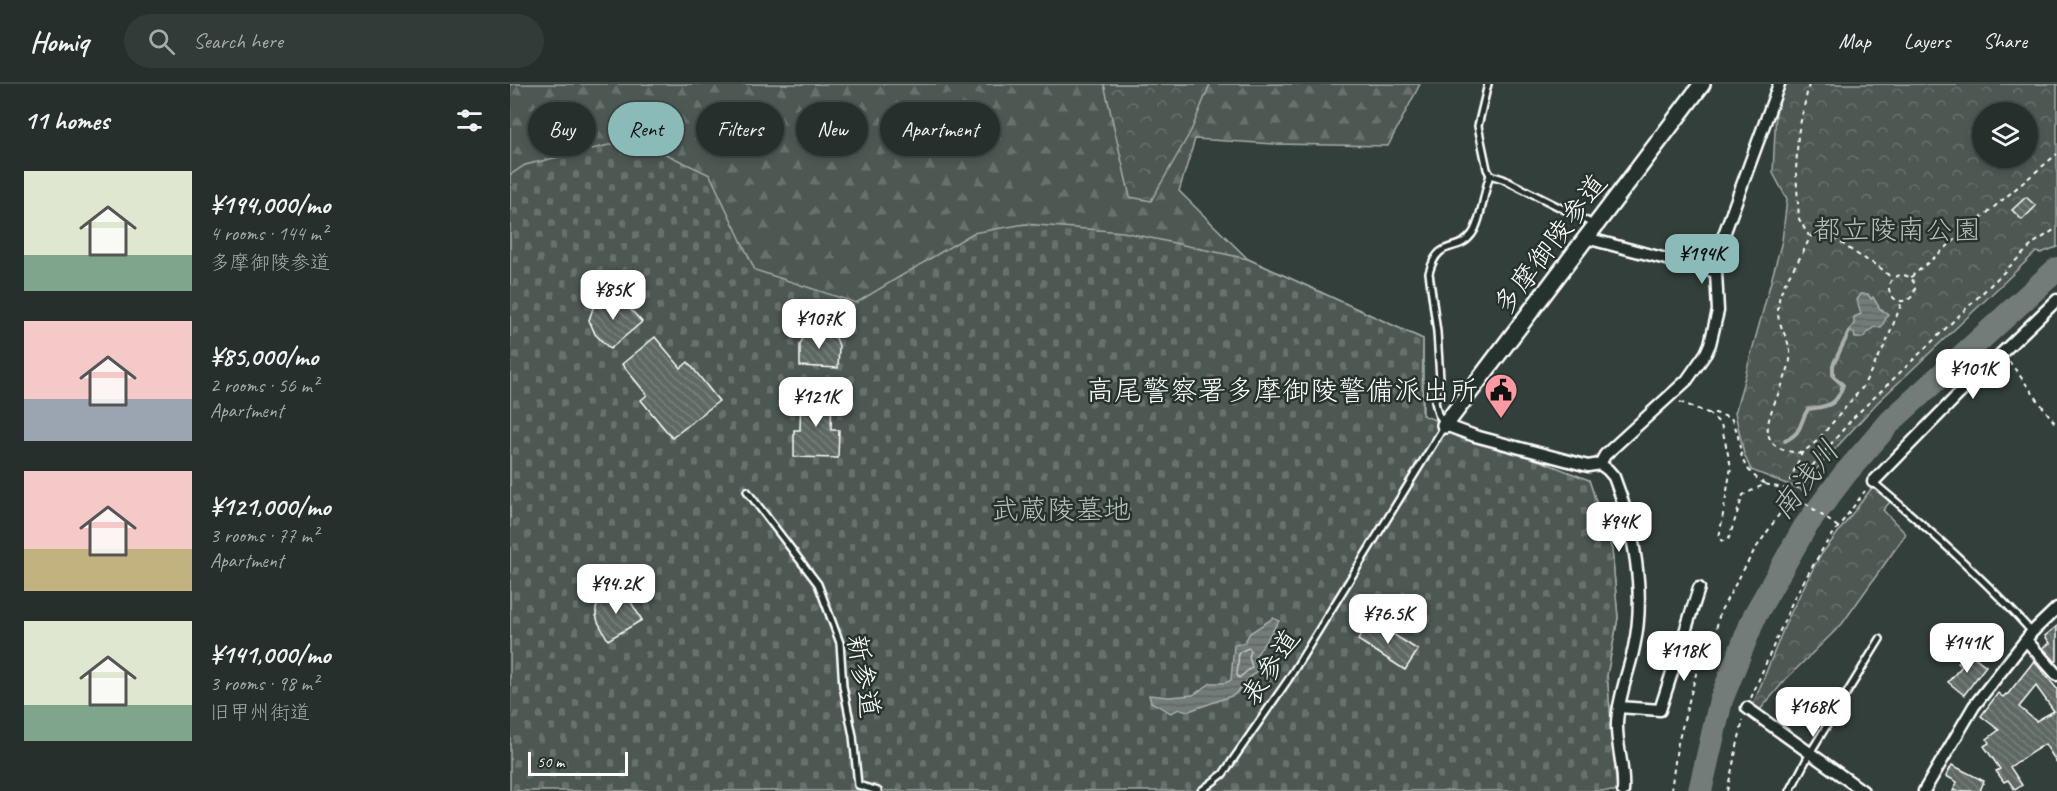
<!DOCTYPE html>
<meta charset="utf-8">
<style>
:root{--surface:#262f2c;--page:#323b38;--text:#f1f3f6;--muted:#a4a9a9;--line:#424a48;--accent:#8bbbb9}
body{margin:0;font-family:Caveat,"Klee One",sans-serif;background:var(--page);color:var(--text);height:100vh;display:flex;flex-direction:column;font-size:22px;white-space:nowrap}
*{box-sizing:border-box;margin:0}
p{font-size:20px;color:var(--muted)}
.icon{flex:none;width:33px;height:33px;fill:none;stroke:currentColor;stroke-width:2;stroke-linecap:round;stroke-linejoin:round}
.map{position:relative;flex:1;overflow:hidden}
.panel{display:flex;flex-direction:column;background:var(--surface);width:510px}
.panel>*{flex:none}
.top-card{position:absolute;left:18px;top:18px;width:570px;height:54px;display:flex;gap:12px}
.buttons{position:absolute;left:1462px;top:18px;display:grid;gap:12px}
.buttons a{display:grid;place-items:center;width:66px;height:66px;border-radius:50%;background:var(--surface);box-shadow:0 3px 9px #0003,0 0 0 2px var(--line);font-size:30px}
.scale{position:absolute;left:18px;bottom:15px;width:100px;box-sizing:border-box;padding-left:6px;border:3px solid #fff;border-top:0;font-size:16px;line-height:21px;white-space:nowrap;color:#fff;-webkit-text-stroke:4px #26332d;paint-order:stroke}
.price{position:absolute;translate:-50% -51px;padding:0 14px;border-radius:12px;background:#fff;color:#222;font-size:20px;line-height:39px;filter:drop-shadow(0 2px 3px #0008)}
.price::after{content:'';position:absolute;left:50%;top:36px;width:18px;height:14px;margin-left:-9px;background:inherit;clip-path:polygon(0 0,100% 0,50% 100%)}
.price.selected{background:var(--accent);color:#111}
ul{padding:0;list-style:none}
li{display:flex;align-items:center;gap:18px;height:150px;padding:0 24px}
li span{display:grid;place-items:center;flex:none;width:168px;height:120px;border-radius:0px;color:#555}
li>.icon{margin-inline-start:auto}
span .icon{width:72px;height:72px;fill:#fffc;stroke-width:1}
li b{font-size:26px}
h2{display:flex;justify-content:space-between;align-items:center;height:72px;padding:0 24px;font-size:26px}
.pill{padding:0 21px;border-radius:27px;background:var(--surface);box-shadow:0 3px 9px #0003,0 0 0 2px var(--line);font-size:21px;line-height:54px}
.pill.selected{background:var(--accent);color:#111}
header{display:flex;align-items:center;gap:36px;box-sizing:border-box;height:84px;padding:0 30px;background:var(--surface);border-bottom:2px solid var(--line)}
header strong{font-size:28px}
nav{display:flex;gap:33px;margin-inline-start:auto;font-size:21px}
.search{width:420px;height:54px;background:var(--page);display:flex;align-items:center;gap:15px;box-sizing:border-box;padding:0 21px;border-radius:33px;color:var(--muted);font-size:22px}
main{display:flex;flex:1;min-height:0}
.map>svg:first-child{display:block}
.forest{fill:url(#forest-firs);stroke:#a6aca9;stroke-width:1.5}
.cemetery{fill:url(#cemetery-stones);stroke:#a6aca9;stroke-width:1.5}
.park{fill:url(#park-crowns);stroke:#a6aca9;stroke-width:1.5;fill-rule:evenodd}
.water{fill:url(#water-rules);stroke:#abb0ae;stroke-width:1.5}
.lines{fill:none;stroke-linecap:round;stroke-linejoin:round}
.shore{stroke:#c7cac9;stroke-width:1.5}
.stream{stroke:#abb0ae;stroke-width:4}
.river{stroke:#737b78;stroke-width:24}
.building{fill:url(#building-back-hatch);stroke:#fff;stroke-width:1.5;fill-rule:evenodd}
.lane-casing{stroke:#fff;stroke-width:10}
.street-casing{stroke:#fff;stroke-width:15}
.secondary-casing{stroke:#fff;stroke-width:20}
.path{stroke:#fff;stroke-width:2;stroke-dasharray:4.5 4.5;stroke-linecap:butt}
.lane{stroke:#26332d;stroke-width:5}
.street{stroke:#26332d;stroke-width:10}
.secondary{stroke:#26332d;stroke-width:15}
.labels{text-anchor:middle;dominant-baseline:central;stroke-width:5;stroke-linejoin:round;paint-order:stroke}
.park-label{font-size:28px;fill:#b8bcba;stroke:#26332d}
.street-label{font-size:28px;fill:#fff;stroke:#26332d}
.poi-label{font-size:28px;fill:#fff;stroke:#26332d;text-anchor:end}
.water-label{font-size:30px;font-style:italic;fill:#b9bdbc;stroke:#26332d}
</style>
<header>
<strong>Homiq</strong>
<div class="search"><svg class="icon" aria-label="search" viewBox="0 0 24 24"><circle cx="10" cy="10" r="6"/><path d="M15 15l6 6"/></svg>Search here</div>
<nav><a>Map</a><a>Layers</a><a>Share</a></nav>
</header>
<main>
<section class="panel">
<h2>11 homes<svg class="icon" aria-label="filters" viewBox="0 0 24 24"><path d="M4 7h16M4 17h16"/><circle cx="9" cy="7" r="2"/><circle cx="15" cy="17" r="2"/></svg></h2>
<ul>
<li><span style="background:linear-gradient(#dfe7d0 70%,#7fa58c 0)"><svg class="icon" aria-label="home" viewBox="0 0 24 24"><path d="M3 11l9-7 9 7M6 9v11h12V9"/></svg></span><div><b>¥194,000/mo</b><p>4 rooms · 144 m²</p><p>多摩御陵参道</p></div></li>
<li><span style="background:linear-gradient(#f6c9c9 65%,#9aa5b1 0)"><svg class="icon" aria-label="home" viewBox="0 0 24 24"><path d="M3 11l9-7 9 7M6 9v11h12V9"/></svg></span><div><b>¥85,000/mo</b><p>2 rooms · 56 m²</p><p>Apartment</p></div></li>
<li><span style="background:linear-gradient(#f6c9c9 65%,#c2b280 0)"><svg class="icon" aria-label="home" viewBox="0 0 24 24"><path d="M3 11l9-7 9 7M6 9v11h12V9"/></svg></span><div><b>¥121,000/mo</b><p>3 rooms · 77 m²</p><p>Apartment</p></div></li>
<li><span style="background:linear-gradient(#dfe7d0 70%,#7fa58c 0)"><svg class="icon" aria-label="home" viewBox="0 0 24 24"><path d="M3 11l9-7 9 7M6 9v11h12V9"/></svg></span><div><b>¥141,000/mo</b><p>3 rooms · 98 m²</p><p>旧甲州街道</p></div></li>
</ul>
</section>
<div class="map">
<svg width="1547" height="707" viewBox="0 0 1547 707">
<defs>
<pattern id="forest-firs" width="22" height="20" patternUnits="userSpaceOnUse" patternTransform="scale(1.5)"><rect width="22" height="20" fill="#4d5853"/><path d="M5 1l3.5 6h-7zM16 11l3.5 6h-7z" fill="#68716d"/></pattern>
<pattern id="cemetery-stones" width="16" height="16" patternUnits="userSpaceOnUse" patternTransform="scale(1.5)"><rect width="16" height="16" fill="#4d5853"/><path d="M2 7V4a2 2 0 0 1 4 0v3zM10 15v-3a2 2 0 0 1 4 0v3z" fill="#68716d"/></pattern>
<pattern id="park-crowns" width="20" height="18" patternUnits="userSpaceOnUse" patternTransform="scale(1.5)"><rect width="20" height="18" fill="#4d5853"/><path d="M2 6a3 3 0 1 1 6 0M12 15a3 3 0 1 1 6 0" fill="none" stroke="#68716d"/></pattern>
<pattern id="water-rules" width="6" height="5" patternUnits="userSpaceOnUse" patternTransform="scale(1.5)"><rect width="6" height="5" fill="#737b78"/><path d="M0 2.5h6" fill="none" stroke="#606462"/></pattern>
<pattern id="building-back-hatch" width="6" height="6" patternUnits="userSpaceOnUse" patternTransform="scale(1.5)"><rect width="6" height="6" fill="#5f6964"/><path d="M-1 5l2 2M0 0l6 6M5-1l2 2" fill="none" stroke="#77807b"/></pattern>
</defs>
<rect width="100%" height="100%" fill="#333f3a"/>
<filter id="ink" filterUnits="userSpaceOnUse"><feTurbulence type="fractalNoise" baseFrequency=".0167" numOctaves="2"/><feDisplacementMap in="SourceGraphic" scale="12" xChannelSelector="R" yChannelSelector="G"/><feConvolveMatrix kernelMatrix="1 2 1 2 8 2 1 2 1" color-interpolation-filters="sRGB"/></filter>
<g filter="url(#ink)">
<polygon class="forest" points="0,0 910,0 878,62 764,60 685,55 669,107 738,175 913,255 913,332 1079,396 1102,466 1108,534 1097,591 1107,707 0,554"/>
<polygon class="cemetery" points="124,55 200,91 245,186 346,219 463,149 515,140 613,148 738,175 913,255 912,331 1079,396 1102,466 1108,534 1097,591 1107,707 0,707 0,91 15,81"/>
<g class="park">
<polygon points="594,0 700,0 681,47 641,117 620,113"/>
<path d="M1276 0H1547V163L1531 169 1526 168 1367 319 1304 388 1292 406 1241 386 1234 370 1225 329 1272 157 1277 115 1263 89 1266 25ZM1473 28H1518V74H1473Z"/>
<polygon points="1361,405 1366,405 1380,418 1373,426 1396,450 1332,540 1276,595 1250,626 1243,621 1277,536 1308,475"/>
</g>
<g class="water">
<polygon points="1351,210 1358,210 1361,215 1363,213 1370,225 1378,230 1371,244 1364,243 1352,254 1345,254 1344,249 1339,248 1344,239 1344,233 1351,230 1347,216"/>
<polygon points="763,534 769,537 745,573 749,584 724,611 679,627 669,625 661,629 641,618 639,611 659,613 683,611 701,599 715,599 721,596 724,561 734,559 740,549"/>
</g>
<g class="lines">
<polygon class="shore" points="739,564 741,567 739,573 742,583 729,594 727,591 729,568"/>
<path class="stream" d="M1275 357C1294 347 1288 341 1298 325 1318 322 1326 323 1333 301L1323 292V281L1339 248"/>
<polyline class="river" points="1190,707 1211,616 1245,531 1295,443 1335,390 1381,337 1547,185"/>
</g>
<g class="building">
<polygon points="1516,113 1526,122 1512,136 1502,126"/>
<polygon points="97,213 112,216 132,238 100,265 85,250 79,236 84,221"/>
<polygon points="307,246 321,249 326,254 329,262 328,284 290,282 290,261 293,254 298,249"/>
<polygon points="145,253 171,284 178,278 209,317 162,354 131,316 137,311 112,280"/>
<polygon points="291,308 322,309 321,346 329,346 328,374 284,373 284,346 290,346"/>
<polygon points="101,510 113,511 119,515 132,536 98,556 88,538 86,531 86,524 90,518"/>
<polygon points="861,536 908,566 895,586 848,556"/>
<polygon points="1547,542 1547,577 1546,578 1533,564 1540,559 1535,552"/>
<polygon points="1455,570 1460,574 1462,571 1476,582 1454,611 1438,598 1452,582 1448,579"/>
<path d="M1524 577 1547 605V679L1535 660 1513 674 1500 683 1512 701 1505 706 1498 696 1494 698 1486 687 1490 685 1474 662 1479 659 1477 655 1489 646 1471 632 1488 609 1493 613 1496 610 1497 611ZM1526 602 1544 627 1526 637 1509 623Z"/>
<polygon points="1442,681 1474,697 1470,707 1443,707 1447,698 1436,692"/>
</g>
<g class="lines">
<defs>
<g id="lane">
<polyline points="978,0 968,42 977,85 980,91 993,95 1085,141"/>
<path d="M1363 398C1419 445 1473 493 1522 548"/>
<polyline points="237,407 308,500 330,559 333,602 343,652 348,701 368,707"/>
<path d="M691 707 713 690 778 596 935 341 928 330 925 318 930 295 927 248 919 189C929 152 947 171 962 150 971 138 974 107 980 91"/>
<polyline points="1280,707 1300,669 1370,555"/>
</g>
<g id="street">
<polyline points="1076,154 1206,188"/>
<path d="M935 341 965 352 1078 382 1090 380 1098 386 1104 393C1124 444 1136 510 1124 563 1119 588 1108 613 1107 639 1106 662 1115 684 1113 707"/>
<polyline points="1090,380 1095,371 1177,296 1196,269 1200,260 1208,227 1206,188 1209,164 1269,0"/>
<polyline points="1363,398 1447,312 1547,216"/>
<polyline points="1516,556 1547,591"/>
<polyline points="1109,623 1150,626 1189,504"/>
<polyline points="1237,624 1353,707"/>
<polyline points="1414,707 1464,622 1522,548 1547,524"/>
</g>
<polyline id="secondary" points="935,341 1192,0"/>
</defs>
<use href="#lane" class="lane-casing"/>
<use href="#street" class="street-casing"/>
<use href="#secondary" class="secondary-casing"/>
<g class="path">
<polyline points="1299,0 1288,50 1286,87 1289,135 1299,152"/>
<circle cx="1392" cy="204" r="13"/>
<polyline points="1401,193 1547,70"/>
<polyline points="1499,277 1547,342"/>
<path d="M1170 318 1198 329H1205L1221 334C1237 363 1220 377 1255 400"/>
<polyline points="1198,329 1211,340 1221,383 1209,454 1212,457 1216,457 1219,454 1233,411 1255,400 1276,405 1328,443"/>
<path d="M1292 369C1226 365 1275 311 1280 276 1282 261 1273 250 1269 236 1267 229 1268 216 1271 209 1275 196 1284 184 1291 172 1297 160 1301 150 1309 140 1321 151 1333 161 1347 170 1362 180 1369 180 1382 195"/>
<polyline points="1276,405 1292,369 1307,357 1352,304 1376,259 1392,218"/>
<polyline points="1241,614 1284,514 1315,461 1355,407"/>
<polyline points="1161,707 1167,663 1186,590 1204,555 1210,528 1244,467 1303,381 1343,334 1524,159 1547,144"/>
<polyline points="1217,707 1233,636"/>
</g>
<use href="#lane" class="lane"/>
<use href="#street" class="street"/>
<use href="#secondary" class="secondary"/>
</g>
</g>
<defs>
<symbol id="civic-pin" viewBox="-11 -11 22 30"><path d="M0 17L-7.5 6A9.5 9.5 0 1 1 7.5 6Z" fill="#ff9aa2" stroke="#26332d"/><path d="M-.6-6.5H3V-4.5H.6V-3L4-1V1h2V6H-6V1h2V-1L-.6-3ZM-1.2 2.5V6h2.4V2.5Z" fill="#111"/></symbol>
</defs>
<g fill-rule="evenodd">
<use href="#civic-pin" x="972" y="287" width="38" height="52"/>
</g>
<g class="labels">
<g class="park-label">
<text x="1387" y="145">都立陵南公園</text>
<text x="551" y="425">武蔵陵墓地</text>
</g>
<g class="street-label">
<text transform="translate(1040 160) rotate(-53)">多摩御陵参道</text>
<text transform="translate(760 583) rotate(-57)">表参道</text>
<text transform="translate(354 592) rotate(80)">新参道</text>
</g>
<g class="poi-label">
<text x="968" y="306">高尾警察署多摩御陵警備派出所</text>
</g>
<g class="water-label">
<text transform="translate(1295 396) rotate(-52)">南浅川</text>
</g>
</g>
</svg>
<div class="buttons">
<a><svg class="icon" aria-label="layers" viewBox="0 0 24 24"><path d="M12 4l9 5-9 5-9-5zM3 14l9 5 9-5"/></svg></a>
</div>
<div class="scale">50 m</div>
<b class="price selected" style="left:1192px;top:201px">¥194K</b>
<b class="price" style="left:103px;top:237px">¥85K</b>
<b class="price" style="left:309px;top:266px">¥107K</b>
<b class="price" style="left:1463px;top:316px">¥101K</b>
<b class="price" style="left:306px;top:344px">¥121K</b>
<b class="price" style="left:1109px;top:469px">¥94K</b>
<b class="price" style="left:106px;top:531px">¥94.2K</b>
<b class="price" style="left:878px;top:561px">¥76.5K</b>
<b class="price" style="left:1457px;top:590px">¥141K</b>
<b class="price" style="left:1174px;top:598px">¥118K</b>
<b class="price" style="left:1303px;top:654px">¥168K</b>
<div class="top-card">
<a class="pill">Buy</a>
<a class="pill selected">Rent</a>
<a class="pill">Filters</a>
<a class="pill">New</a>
<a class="pill">Apartment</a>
</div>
</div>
</main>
